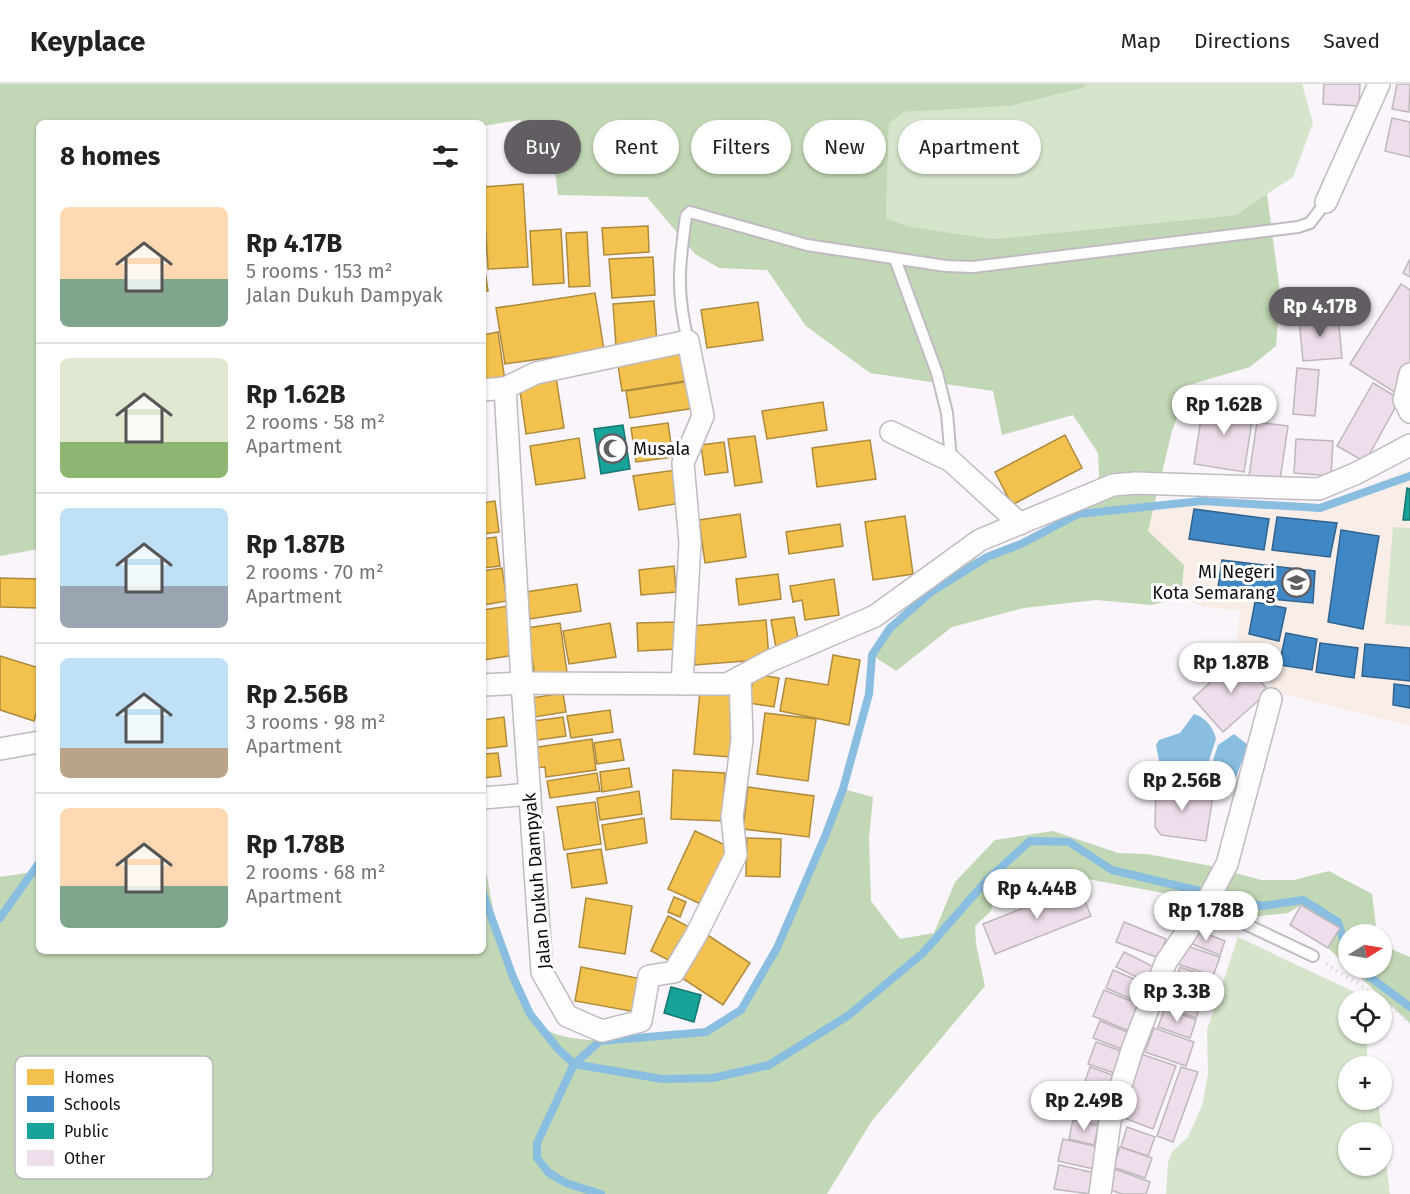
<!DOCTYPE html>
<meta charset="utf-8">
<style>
:root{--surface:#fff;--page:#f2f2f2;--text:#222;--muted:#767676;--line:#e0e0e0;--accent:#625d63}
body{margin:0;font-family:"Fira Sans",sans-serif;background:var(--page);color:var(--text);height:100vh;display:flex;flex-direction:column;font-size:22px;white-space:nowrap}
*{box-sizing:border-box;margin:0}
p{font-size:20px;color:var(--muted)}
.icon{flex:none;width:33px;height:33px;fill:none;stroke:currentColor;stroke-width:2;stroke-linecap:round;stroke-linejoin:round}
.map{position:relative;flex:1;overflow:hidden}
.sheet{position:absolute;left:36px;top:36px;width:450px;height:834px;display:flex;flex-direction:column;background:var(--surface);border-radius:9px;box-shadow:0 2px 4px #0004}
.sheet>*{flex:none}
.hud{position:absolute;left:504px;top:36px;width:570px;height:54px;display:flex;gap:12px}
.needle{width:39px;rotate:79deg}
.tools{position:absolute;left:1338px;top:840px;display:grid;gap:12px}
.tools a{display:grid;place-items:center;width:54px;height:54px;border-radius:50%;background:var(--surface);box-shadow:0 2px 4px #0004;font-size:30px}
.price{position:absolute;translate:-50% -51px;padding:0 14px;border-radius:21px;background:#fff;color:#222;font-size:20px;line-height:39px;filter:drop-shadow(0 2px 3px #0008)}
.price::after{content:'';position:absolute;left:50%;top:36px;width:18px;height:14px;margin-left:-9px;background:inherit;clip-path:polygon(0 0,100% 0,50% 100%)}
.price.active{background:var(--accent);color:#fff}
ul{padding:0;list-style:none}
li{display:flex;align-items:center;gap:18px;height:150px;padding:0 24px}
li+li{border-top:2px solid var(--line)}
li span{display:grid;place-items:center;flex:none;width:168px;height:120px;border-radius:9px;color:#555}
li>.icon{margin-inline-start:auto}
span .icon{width:72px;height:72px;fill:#fffc;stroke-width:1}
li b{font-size:26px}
h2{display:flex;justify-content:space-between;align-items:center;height:72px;padding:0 24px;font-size:26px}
.chip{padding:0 21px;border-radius:27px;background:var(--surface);box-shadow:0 2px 4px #0004;font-size:21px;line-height:54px}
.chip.active{background:var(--accent);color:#fff}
header{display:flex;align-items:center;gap:36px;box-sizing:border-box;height:84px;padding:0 30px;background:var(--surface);border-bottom:2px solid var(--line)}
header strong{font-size:28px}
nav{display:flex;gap:33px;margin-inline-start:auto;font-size:21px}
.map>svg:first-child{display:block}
.education{fill:#f9ede7}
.green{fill:#d5e4cb;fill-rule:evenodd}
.forest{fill:#c2d7b5}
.water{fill:#89bee1}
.homes{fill:#f2c14e;stroke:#ae8b3c;stroke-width:1.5}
.schools{fill:#3f88c5;stroke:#31638f;stroke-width:1.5}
.public{fill:#17a398;stroke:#157670;stroke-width:1.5}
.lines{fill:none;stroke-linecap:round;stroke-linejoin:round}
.stream{stroke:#89bee1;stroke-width:8}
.building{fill:#eeddea;stroke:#beb8bd;stroke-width:1.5}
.lane-casing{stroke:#c0bbc1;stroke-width:14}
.street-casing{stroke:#c0bbc1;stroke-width:24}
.path{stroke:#dddbde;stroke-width:4;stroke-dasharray:1.5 4.5;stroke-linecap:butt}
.lane{stroke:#fefdfe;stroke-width:10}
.street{stroke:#fefdfe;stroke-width:21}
.labels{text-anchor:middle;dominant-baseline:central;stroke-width:6;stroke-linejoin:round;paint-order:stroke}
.poi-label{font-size:18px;fill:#100c11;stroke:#fff;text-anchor:start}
.street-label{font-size:18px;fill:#100c11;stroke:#fff}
.key{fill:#fff;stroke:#b7b6b8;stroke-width:1.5}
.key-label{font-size:16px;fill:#100c11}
</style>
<header>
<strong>Keyplace</strong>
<nav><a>Map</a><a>Directions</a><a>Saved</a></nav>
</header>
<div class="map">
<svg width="1410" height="1110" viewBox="0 0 1410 1110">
<rect width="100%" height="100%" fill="#faf4fb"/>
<polygon class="education" points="1407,386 1410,387 1410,642 1278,609 1237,557 1240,527 1205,523 1181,514 1184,481 1148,447 1154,422 1202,417 1320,424"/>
<g class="green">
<polygon points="1087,0 1302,0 1313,39 1293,93 1236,131 992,155 907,142 886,134 889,38 904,28 1011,22 1083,4"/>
<polygon points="1393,443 1410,444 1410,542 1385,540"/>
<path d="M1238 853 1367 914V916H1348V950H1367V982H1348V1016H1378L1390 1110H1166L1168 1078 1172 1068 1188 1053 1202 1022 1208 990 1207 946ZM1348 1048H1382V1082H1348Z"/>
</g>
<g class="forest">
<polygon points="0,0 1087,0 1083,4 1011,22 904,28 889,39 886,134 907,142 992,155 1236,131 1267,110 1280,208 1276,262 1250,283 1189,301 1172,347 1148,447 1184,481 1181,514 1151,521 1096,516 1024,524 952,543 896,587 872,571 890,544 931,508 929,480 987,473 1021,460 1078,430 1099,392 1098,369 1073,331 1002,351 993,307 870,289 806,242 767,186 719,184 695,170 647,113 558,111 552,62 520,36 483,42 483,39 39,39 39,465 0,472"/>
<path d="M843 705 873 713 869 754 871 817 900 855 934 849 955 798 995 756 1053 747 1118 769 1147 770 1211 782 1261 796H1294L1329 787 1372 810 1377 850H1348V884H1382V861L1410 873V939L1328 864 1301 821 1288 829 1251 833 1174 811 1055 789 1004 794 990 828 975 842 976 860 985 902 871 1038 827 1110H0V793L39 787V867H483V791H487C492 827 512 920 542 943 567 962 629 956 658 953 688 950 701 951 727 935 732 932 738 929 742 924 750 914 756 900 763 889 797 831 819 768 843 705Z"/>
</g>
<g class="water">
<path d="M1194 630C1205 633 1214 644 1216 655L1201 701 1197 703 1162 692 1156 661 1159 656 1180 649Z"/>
<polygon points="1234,650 1248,661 1235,696 1226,706 1208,698 1207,695 1218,661"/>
</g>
<g class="homes">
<polygon points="523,100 528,183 488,185 483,103"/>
<polygon points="648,142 649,168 604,171 602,144"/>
<polygon points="561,145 564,199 533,201 530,147"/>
<polygon points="587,148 590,202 569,203 566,149"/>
<polygon points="483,173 488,207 483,207"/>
<polygon points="653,173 655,211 612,214 609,175"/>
<polygon points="595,209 604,266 505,280 496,224"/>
<polygon points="654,217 657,260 616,262 613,220"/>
<polygon points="758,218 763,256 707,264 701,226"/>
<polygon points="498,248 505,297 486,300 483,251"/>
<polygon points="686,264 691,296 622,307 617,275"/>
<polygon points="556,293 564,344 526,350 519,299"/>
<polygon points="691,297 695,324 630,334 626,307"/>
<polygon points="823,318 827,346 767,355 762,327"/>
<polygon points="668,339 673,373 636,378 631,344"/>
<polygon points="1065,351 1082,384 1012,421 995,388"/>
<polygon points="755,352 762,398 735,402 728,355"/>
<polygon points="579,354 585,394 536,401 530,362"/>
<polygon points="870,356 876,395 817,403 812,364"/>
<polygon points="724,358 728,388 705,391 701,361"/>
<polygon points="676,386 681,419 639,426 633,392"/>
<polygon points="495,417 499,448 483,450 483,419"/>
<polygon points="740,430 746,473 705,479 699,436"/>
<polygon points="905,432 913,490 873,496 865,438"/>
<polygon points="840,440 843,462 789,470 786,448"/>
<polygon points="496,453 500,482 483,484 483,455"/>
<polygon points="674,482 676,508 641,511 639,486"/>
<polygon points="502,484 507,517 483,521 483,487"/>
<polygon points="778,490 781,515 739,521 736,495"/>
<polygon points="0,494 39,495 39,524 0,523"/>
<polygon points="834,495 839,531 805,536 802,516 793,518 790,502"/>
<polygon points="577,500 581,527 530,535 526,508"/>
<polygon points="508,522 515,571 483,576 483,526"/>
<polygon points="794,533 799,560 776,564 771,536"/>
<polygon points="766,536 769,575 695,581 691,542"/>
<polygon points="677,538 678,565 638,567 637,539"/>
<polygon points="560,539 567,588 535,593 527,544"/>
<polygon points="610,539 616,573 569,580 563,547"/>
<polygon points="833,571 860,576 849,641 780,627 786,594 828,601"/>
<polygon points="0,572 39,584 39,620 34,637 0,626"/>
<polygon points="754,590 779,594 774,623 749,619"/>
<polygon points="700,607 736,611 730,673 694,670"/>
<polygon points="563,609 566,628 528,634 525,615"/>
<polygon points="610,626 613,648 571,654 567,632"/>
<polygon points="765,629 816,635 808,697 757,690"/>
<polygon points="504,633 507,662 483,665 483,636"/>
<polygon points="563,633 566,652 530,657 527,638"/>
<polygon points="592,655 596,686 546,693 545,683 535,684 532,664"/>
<polygon points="620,655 624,676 597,680 594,659"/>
<polygon points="498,669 501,692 483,694 483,670"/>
<polygon points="629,684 632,703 602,708 600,688"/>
<polygon points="673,686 725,689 723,737 671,735"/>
<polygon points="597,689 600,707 550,714 547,697"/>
<polygon points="748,703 814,712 809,753 743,745"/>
<polygon points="639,707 642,730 600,736 597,714"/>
<polygon points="595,718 601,760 564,766 557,723"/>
<polygon points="644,734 647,759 606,766 602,741"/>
<polygon points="695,747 732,764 705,822 668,805"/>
<polygon points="747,754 781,755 780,793 746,792"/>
<polygon points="601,765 607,799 572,804 567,770"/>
<polygon points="674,813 686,818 680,833 668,828"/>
<polygon points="586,814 632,822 625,870 579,863"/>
<polygon points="668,832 691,844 674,879 651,867"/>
<polygon points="706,850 750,879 723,921 679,892"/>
<polygon points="581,883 642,895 636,928 575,917"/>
</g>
<g class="schools">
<polygon points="1194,425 1269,435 1264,466 1189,455"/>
<polygon points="1277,433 1337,439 1330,473 1272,466"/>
<polygon points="1341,446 1379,452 1363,545 1328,538"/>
<polygon points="1222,476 1315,487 1313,519 1217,510"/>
<polygon points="1255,518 1286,524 1279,557 1249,550"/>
<polygon points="1286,549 1317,555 1312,586 1279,581"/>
<polygon points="1320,559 1358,564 1354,594 1316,588"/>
<polygon points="1365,560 1410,564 1410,597 1362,592"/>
<polygon points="1394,600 1410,602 1410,624 1393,621"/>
</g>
<g class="public">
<polygon points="623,341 630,385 601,390 594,345"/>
<polygon points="1407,404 1410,405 1410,436 1403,436"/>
<polygon points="671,903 701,911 694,938 664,929"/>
</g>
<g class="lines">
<g class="stream">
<polyline points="483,810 513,893 530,930 558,965 574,980 662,995 713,994 769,981 849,931 923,869 988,795 1030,757 1069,758 1112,786 1262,822 1303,816 1338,838 1348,872"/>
<polyline points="0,834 39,779"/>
<polyline points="1358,884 1410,923"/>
<polyline points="601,1110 566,1099 549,1089 537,1074 537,1059 574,980 600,957 706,948 741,926 777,864 826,750 843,705 869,610 872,571 890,544 931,508 987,473 1021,460 1078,430 1202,417 1320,424 1410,392"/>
</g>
</g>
<g class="building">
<polygon points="1324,0 1360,0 1359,22 1323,20"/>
<polygon points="1397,0 1410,0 1409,28 1392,25"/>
<polygon points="1392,34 1410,38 1410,73 1385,67"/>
<polygon points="1410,175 1410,193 1403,189"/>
<polygon points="1401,200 1410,206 1410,286 1396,309 1350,280"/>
<polygon points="1338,232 1342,274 1303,277 1299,235"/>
<polygon points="1297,284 1319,286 1315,332 1293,330"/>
<polygon points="1373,299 1400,315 1365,378 1337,362"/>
<polygon points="1204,316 1254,324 1244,388 1194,380"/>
<polygon points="1257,338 1288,342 1280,396 1249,392"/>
<polygon points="1296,355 1333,357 1331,392 1294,389"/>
<polygon points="1239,573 1269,607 1223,648 1193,614"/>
<polygon points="1156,697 1213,711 1206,757 1161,751 1155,743"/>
<polygon points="1079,802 1091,832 995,870 983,840"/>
<polygon points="1301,821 1340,844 1328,864 1290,841"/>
<polygon points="1124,838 1166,855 1159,874 1116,858"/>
<polygon points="1192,844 1225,857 1220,871 1187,858"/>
<polygon points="1184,861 1220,873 1213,892 1178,880"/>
<polygon points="1124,868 1154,883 1147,898 1116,883"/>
<polygon points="1180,883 1211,894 1204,912 1174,901"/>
<polygon points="1113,886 1148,901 1140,919 1106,904"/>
<polygon points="1175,903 1203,914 1196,934 1167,923"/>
<polygon points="1104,906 1140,921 1129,947 1093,932"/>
<polygon points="1165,924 1196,936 1190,954 1158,943"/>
<polygon points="1100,937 1130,949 1124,966 1093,954"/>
<polygon points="1154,944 1194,958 1186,982 1145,968"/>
<polygon points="1096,958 1124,968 1117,990 1088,980"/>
<polygon points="1141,970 1176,982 1153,1045 1119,1032"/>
<polygon points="1090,983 1118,993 1110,1016 1082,1006"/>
<polygon points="1181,983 1198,988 1173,1058 1157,1052"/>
<polygon points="1074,1006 1105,1017 1097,1040 1066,1030"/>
<polygon points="1073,1036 1098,1042 1094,1061 1069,1055"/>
<polygon points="1127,1043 1155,1053 1148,1072 1121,1063"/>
<polygon points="1063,1055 1099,1063 1094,1085 1058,1077"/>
<polygon points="1120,1063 1152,1074 1145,1094 1113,1083"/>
<polygon points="1059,1081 1095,1089 1090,1110 1054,1105"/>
<polygon points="1115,1085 1150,1098 1146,1110 1122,1110 1108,1105"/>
</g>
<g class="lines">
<defs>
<g id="lane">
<polyline points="895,175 937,289 947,329 951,376"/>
<path d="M688 257C676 207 679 182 686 132L690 128 807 161 946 182 973 183 1298 143 1310 139 1326 118"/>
<polyline points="1205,821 1313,872"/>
</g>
<g id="street">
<polyline points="1326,118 1379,0"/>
<polyline points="1410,290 1404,316 1410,328"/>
<polyline points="505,304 522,599 542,888 567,932 602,947 641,937 649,892 674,888 696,851 736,771 732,733 742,656 740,593"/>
<polyline points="483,306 505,304 536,289 688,257 703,332 683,379 690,459 682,600"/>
<polyline points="891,348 951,377 1020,440"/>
<polyline points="483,601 522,599 727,600 770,577 875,532 980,456 1113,401 1136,399 1319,405 1357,389 1410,361"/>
<polyline points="0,665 39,658"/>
<polyline points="483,714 530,710"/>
<polyline points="1100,1110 1110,1037 1132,966 1166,878 1205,821 1227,780 1271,615"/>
</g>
</defs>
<use href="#lane" class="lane-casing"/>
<use href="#street" class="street-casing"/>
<polyline class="path" points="1326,880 1381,914 1410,939"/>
<use href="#lane" class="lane"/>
<use href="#street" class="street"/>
</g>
<defs>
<symbol id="mosque-ring" viewBox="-11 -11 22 22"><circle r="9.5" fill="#fff" stroke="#625d63" stroke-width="1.5"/><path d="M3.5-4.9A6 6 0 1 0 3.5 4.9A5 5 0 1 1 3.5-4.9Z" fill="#625d63"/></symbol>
<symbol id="school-ring" viewBox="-11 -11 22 22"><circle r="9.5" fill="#fff" stroke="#625d63" stroke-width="1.5"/><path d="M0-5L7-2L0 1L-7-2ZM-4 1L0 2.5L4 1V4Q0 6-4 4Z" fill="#625d63"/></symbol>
</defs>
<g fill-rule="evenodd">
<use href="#mosque-ring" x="596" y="348" width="33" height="33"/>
<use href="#school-ring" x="1280" y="482" width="33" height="33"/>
</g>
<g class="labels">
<g class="poi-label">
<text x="633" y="365">Musala</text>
<text x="1275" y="488" text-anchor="end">MI Negeri<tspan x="1275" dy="21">Kota Semarang</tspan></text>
</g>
<g class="street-label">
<text transform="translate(537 797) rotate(-95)">Jalan Dukuh Dampyak</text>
</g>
</g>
<rect x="15" y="972" width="198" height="123" rx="9" class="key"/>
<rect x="27" y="985" width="27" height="16" fill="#f2c14e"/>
<rect x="27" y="1012" width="27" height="16" fill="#3f88c5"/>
<rect x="27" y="1039" width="27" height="16" fill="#17a398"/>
<rect x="27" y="1066" width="27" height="16" fill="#eeddea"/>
<g class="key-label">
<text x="64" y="999">Homes</text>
<text x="64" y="1026">Schools</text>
<text x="64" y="1053">Public</text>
<text x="64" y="1080">Other</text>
</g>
</svg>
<div class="tools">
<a><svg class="needle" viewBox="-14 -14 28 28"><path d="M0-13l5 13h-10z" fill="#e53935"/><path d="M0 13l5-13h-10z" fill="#767676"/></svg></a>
<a><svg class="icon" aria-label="locate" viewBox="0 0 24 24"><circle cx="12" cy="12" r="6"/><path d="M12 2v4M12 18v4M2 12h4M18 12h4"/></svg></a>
<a>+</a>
<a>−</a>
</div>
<b class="price active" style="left:1320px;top:254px">Rp 4.17B</b>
<b class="price" style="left:1224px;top:352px">Rp 1.62B</b>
<b class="price" style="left:1231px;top:610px">Rp 1.87B</b>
<b class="price" style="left:1182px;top:728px">Rp 2.56B</b>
<b class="price" style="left:1037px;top:836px">Rp 4.44B</b>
<b class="price" style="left:1206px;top:858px">Rp 1.78B</b>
<b class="price" style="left:1177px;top:939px">Rp 3.3B</b>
<b class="price" style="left:1084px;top:1048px">Rp 2.49B</b>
<div class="hud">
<a class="chip active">Buy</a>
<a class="chip">Rent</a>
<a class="chip">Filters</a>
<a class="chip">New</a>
<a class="chip">Apartment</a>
</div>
<section class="sheet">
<h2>8 homes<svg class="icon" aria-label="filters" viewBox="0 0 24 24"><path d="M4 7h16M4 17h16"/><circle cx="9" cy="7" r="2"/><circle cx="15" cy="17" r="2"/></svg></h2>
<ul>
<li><span style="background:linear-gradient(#ffd9b3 60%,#7fa58c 0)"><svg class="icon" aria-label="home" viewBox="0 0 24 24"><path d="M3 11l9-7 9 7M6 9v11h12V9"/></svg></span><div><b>Rp 4.17B</b><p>5 rooms · 153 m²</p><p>Jalan Dukuh Dampyak</p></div></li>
<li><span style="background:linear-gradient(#dfe7d0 70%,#8fb573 0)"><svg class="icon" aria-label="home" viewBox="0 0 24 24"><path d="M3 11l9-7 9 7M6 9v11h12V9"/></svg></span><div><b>Rp 1.62B</b><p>2 rooms · 58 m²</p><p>Apartment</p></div></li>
<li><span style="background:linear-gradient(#bfe0f5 65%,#9aa5b1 0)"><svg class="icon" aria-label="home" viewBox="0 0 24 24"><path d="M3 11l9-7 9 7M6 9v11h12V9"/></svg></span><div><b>Rp 1.87B</b><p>2 rooms · 70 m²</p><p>Apartment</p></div></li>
<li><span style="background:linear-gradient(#bfe0f5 75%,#b9a48a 0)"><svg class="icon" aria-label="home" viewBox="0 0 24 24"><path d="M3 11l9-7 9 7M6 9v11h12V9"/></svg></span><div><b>Rp 2.56B</b><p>3 rooms · 98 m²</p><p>Apartment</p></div></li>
<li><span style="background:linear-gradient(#ffd9b3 65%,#7fa58c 0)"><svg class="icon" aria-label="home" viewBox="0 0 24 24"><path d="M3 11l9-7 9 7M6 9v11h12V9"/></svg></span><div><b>Rp 1.78B</b><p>2 rooms · 68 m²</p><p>Apartment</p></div></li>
</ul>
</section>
</div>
